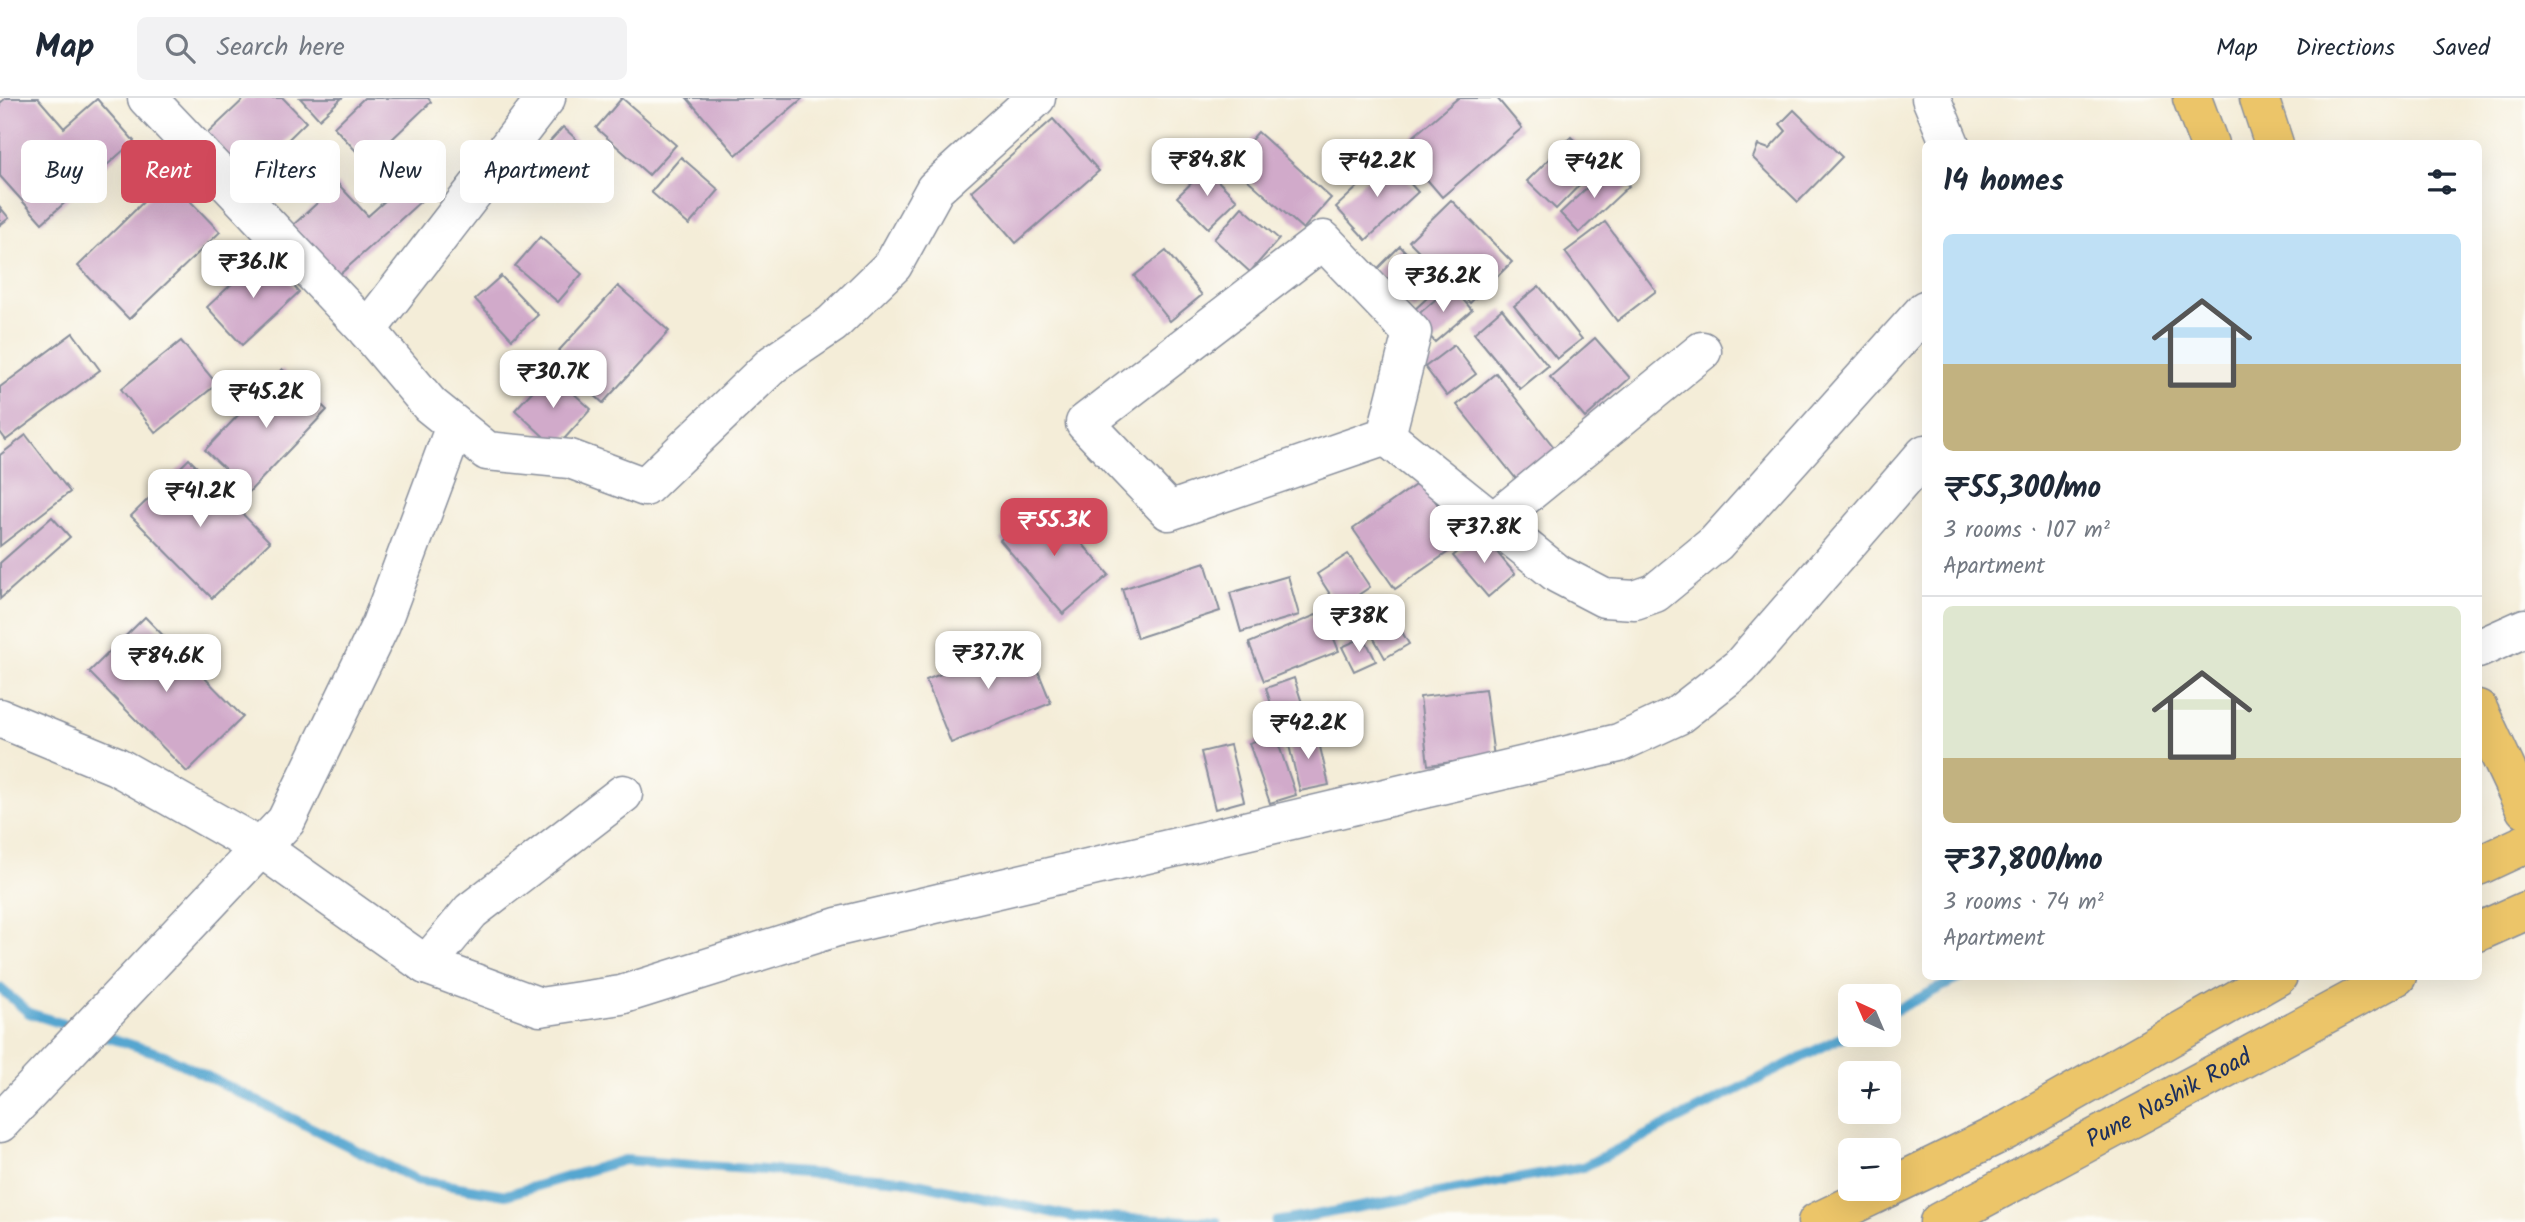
<!DOCTYPE html>
<meta charset="utf-8">
<style>
:root{--surface:#fff;--page:#f2f2f3;--text:#1f2937;--muted:#747a83;--line:#e0e1e3;--accent:#d1495b}
body{margin:0;font-family:Kalam,sans-serif;background:var(--page);color:var(--text);height:100vh;display:flex;flex-direction:column;font-size:26px;white-space:nowrap}
*{box-sizing:border-box;margin:0}
p{font-size:23px;color:var(--muted)}
.icon{flex:none;width:38px;height:38px;fill:none;stroke:currentColor;stroke-width:2;stroke-linecap:round;stroke-linejoin:round}
.map{position:relative;flex:1;overflow:hidden}
.side{position:absolute;left:1922px;top:42px;width:560px;height:840px;display:flex;flex-direction:column;background:var(--surface);border-radius:10px;box-shadow:0 7px 28px #0002}
.side>*{flex:none}
.banner{position:absolute;left:21px;top:42px;width:665px;height:63px;display:flex;gap:14px}
.needle{width:46px;rotate:316deg}
.buttons{position:absolute;left:1838px;top:886px;display:grid;gap:14px}
.buttons a{display:grid;place-items:center;width:63px;height:63px;border-radius:10px;background:var(--surface);box-shadow:0 7px 28px #0002;font-size:35px}
.price{position:absolute;translate:-50% -60px;padding:0 16px;border-radius:14px;background:#fff;color:#222;font-size:23px;line-height:46px;filter:drop-shadow(0 2px 4px #0008)}
.price::after{content:'';position:absolute;left:50%;top:42px;width:21px;height:16px;margin-left:-10px;background:inherit;clip-path:polygon(0 0,100% 0,50% 100%)}
.price.selected{background:var(--accent);color:#fff}
ul{padding:0;list-style:none}
li{display:grid;align-content:center;gap:14px;height:371px;padding:0 21px}
li+li{border-top:2px solid var(--line)}
li span{display:grid;place-items:center;height:217px;border-radius:10px;color:#555}
li>.icon{margin-inline-start:auto}
span .icon{width:126px;height:126px;fill:#fffc;stroke-width:1}
li b{font-size:30px}
h2{display:flex;justify-content:space-between;align-items:center;height:84px;padding:0 21px;font-size:30px}
.chip{padding:0 24px;border-radius:10px;background:var(--surface);box-shadow:0 7px 28px #0002;font-size:24px;line-height:63px}
.chip.selected{background:var(--accent);color:#fff}
header{display:flex;align-items:center;gap:42px;box-sizing:border-box;height:98px;padding:0 35px;background:var(--surface);border-bottom:2px solid var(--line)}
header strong{font-size:33px}
nav{display:flex;gap:38px;margin-inline-start:auto;font-size:24px}
.search{width:490px;height:63px;background:var(--page);display:flex;align-items:center;gap:18px;box-sizing:border-box;padding:0 24px;border-radius:10px;color:var(--muted);font-size:26px}
.map>svg:first-child{display:block}
.lines{fill:none;stroke-linecap:round;stroke-linejoin:round}
.stream{stroke:#55a6d0;stroke-width:10}
.building{fill:#d1aaca}
.minor-casing{stroke:#888e9b;stroke-width:41}
.primary-casing{stroke:#888e9b;stroke-width:41}
.minor{stroke:#fff;stroke-width:38}
.primary{stroke:#ecc569;stroke-width:38}
.labels{text-anchor:middle;dominant-baseline:central;stroke-width:7;stroke-linejoin:round;paint-order:stroke}
.street-label{font-size:24px;fill:#1b2f5e;stroke:#fdfcf7}
</style>
<header>
<strong>Map</strong>
<div class="search"><svg class="icon" aria-label="search" viewBox="0 0 24 24"><circle cx="10" cy="10" r="6"/><path d="M15 15l6 6"/></svg>Search here</div>
<nav><a>Map</a><a>Directions</a><a>Saved</a></nav>
</header>
<div class="map">
<svg width="2525" height="1124" viewBox="0 0 2525 1124">
<rect width="100%" height="100%" fill="#fdfcf7"/>
<filter id="ink" filterUnits="userSpaceOnUse"><feTurbulence type="fractalNoise" baseFrequency=".0143" numOctaves="2"/><feDisplacementMap in="SourceGraphic" scale="14" xChannelSelector="R" yChannelSelector="G"/><feConvolveMatrix kernelMatrix="1 2 1 2 8 2 1 2 1" color-interpolation-filters="sRGB"/></filter>
<filter id="wash" filterUnits="userSpaceOnUse"><feTurbulence type="fractalNoise" baseFrequency=".00686" numOctaves="4" result="noise"/><feDisplacementMap in="SourceGraphic" scale="28" xChannelSelector="R" yChannelSelector="G"/><feGaussianBlur stdDeviation="1.57" result="paint"/><feColorMatrix in="noise" values="0 0 0 0 0 0 0 0 0 0 0 0 0 0 0 0 0 1.4 0 .05"/><feComposite in="paint" operator="in"/></filter>
<g filter="url(#wash)">
<rect width="100%" height="100%" fill="#f4edd8"/>
<g class="lines">
<g class="stream">
<polyline points="0,890 29,915 79,931"/>
<polyline points="1888,916 1963,878"/>
<polyline points="94,935 164,957 417,1082 506,1097 624,1062 903,1082 1073,1119 1217,1124"/>
<polyline points="1276,1124 1583,1069 1850,935"/>
</g>
</g>
<g id="blocks">
<g class="building">
<polygon points="6,0 38,0 64,30 97,1 134,43 42,125 0,78 0,5"/>
<polygon points="245,0 283,0 306,24 249,80 207,36"/>
<polygon points="300,0 342,0 319,21"/>
<polygon points="364,0 428,0 431,4 367,65 334,29"/>
<polygon points="622,0 676,47 649,77 596,30"/>
<polygon points="687,0 803,0 736,57"/>
<polygon points="1458,0 1497,0 1522,30 1442,99 1400,50"/>
<polygon points="1794,12 1842,59 1798,104 1753,60 1758,47 1769,51 1786,33 1780,26"/>
<polygon points="1053,21 1099,73 1016,145 971,93"/>
<polygon points="563,29 600,63 569,98 532,63"/>
<polygon points="1258,34 1331,100 1303,131 1230,66"/>
<polygon points="1571,39 1599,67 1556,111 1527,83"/>
<polygon points="681,59 719,92 689,127 651,94"/>
<polygon points="1388,61 1418,94 1366,142 1336,109"/>
<polygon points="1610,68 1629,88 1579,135 1560,115"/>
<polygon points="1206,71 1237,102 1208,130 1177,99"/>
<polygon points="168,80 220,134 129,221 78,168"/>
<polygon points="405,85 421,103 338,178 292,128 338,86 368,118"/>
<polygon points="1451,102 1512,164 1470,205 1409,143"/>
<polygon points="0,109 9,120 0,127"/>
<polygon points="1242,109 1279,141 1250,174 1214,141"/>
<polygon points="1605,124 1656,193 1617,223 1565,154"/>
<polygon points="540,139 582,176 558,204 515,168"/>
<polygon points="1400,148 1439,189 1413,213 1375,173"/>
<polygon points="1166,153 1202,197 1170,223 1134,178"/>
<polygon points="264,156 299,194 242,247 207,209"/>
<polygon points="501,178 538,217 512,241 475,201"/>
<polygon points="618,188 669,233 603,305 553,259"/>
<polygon points="1451,188 1472,212 1435,244 1414,220"/>
<polygon points="1539,188 1582,241 1557,261 1514,208"/>
<polygon points="1502,211 1548,268 1520,291 1474,235"/>
<polygon points="73,235 100,272 6,342 0,334 0,289"/>
<polygon points="1595,240 1630,280 1585,320 1550,279"/>
<polygon points="181,243 217,286 156,335 121,291"/>
<polygon points="1454,247 1476,276 1447,298 1425,269"/>
<polygon points="282,271 327,312 249,394 205,352"/>
<polygon points="550,274 591,311 556,350 515,312"/>
<polygon points="1496,275 1560,357 1521,387 1457,307"/>
<polygon points="26,337 70,394 0,448 0,357"/>
<polygon points="189,361 270,444 212,500 131,418"/>
<polygon points="1421,383 1464,443 1395,491 1353,431"/>
<polygon points="1046,403 1109,477 1063,516 1000,442"/>
<polygon points="52,419 70,439 0,501 0,465"/>
<polygon points="1481,435 1515,476 1488,499 1453,458"/>
<polygon points="1348,456 1370,489 1339,510 1317,476"/>
<polygon points="1205,464 1220,513 1137,540 1122,491"/>
<polygon points="1288,478 1299,517 1241,534 1230,495"/>
<polygon points="1323,514 1339,553 1264,583 1249,545"/>
<polygon points="1392,517 1409,546 1385,560 1368,530"/>
<polygon points="145,519 243,619 187,674 89,574"/>
<polygon points="1364,539 1376,563 1354,573 1342,549"/>
<polygon points="1025,541 1051,605 951,645 926,582"/>
<polygon points="1294,580 1308,624 1280,634 1266,590"/>
<polygon points="1485,591 1494,659 1428,667 1420,599"/>
<polygon points="1316,632 1329,687 1300,693 1287,639"/>
<polygon points="1275,636 1296,697 1270,705 1249,645"/>
<polygon points="1230,647 1244,703 1215,711 1201,654"/>
</g>
</g>
</g>
<g filter="url(#ink)">
<use href="#blocks" fill-opacity="0" stroke="#888e9b" stroke-width="2"/>
<g class="lines">
<defs>
<g id="minor">
<polyline points="147,0 367,232 430,307 487,353 570,361 645,389 773,266 832,226 893,167 935,91 1036,0"/>
<polyline points="1931,0 1950,46"/>
<polygon points="1323,142 1412,235 1386,338 1169,413 1085,325"/>
<polyline points="367,232 546,0"/>
<polyline points="1386,338 1558,476 1604,500 1635,502 1655,495 1716,445 1925,212"/>
<polyline points="1494,423 1702,253"/>
<polyline points="2478,551 2525,530"/>
<polyline points="0,620 116,668 261,750 426,867 540,909 621,897 837,829 1619,645 1677,618 1740,569 1925,356"/>
<polyline points="426,867 471,813 623,696"/>
<polyline points="0,1025 286,723 381,526 455,328"/>
</g>
<g id="primary">
<polyline points="2192,0 2209,46"/>
<polyline points="2259,0 2274,46"/>
<polyline points="2478,611 2525,711"/>
<polyline points="2478,768 2525,746"/>
<polyline points="2478,834 2525,813"/>
<polyline points="1888,1090 2007,1032 2278,878"/>
<polyline points="1817,1124 1888,1090"/>
<path id="s1" d="M1939 1124 2397 878"/>
</g>
</defs>
<use href="#minor" class="minor-casing"/>
<use href="#primary" class="primary-casing"/>
<use href="#minor" class="minor"/>
<use href="#primary" class="primary"/>
</g>
</g>
<g class="labels">
<g class="street-label">
<text stroke="none"><textPath href="#s1" startOffset="261">Pune Nashik Road</textPath></text>
</g>
</g>
</svg>
<div class="buttons">
<a><svg class="needle" viewBox="-14 -14 28 28"><path d="M0-13l5 13h-10z" fill="#e53935"/><path d="M0 13l5-13h-10z" fill="#747a83"/></svg></a>
<a>+</a>
<a>−</a>
</div>
<b class="price" style="left:1207px;top:100px">₹84.8K</b>
<b class="price" style="left:1377px;top:101px">₹42.2K</b>
<b class="price" style="left:1594px;top:102px">₹42K</b>
<b class="price" style="left:253px;top:202px">₹36.1K</b>
<b class="price" style="left:1443px;top:216px">₹36.2K</b>
<b class="price" style="left:553px;top:312px">₹30.7K</b>
<b class="price" style="left:266px;top:332px">₹45.2K</b>
<b class="price" style="left:200px;top:431px">₹41.2K</b>
<b class="price selected" style="left:1054px;top:460px">₹55.3K</b>
<b class="price" style="left:1484px;top:467px">₹37.8K</b>
<b class="price" style="left:1359px;top:556px">₹38K</b>
<b class="price" style="left:988px;top:593px">₹37.7K</b>
<b class="price" style="left:166px;top:596px">₹84.6K</b>
<b class="price" style="left:1308px;top:663px">₹42.2K</b>
<div class="banner">
<a class="chip">Buy</a>
<a class="chip selected">Rent</a>
<a class="chip">Filters</a>
<a class="chip">New</a>
<a class="chip">Apartment</a>
</div>
<section class="side">
<h2>14 homes<svg class="icon" aria-label="filters" viewBox="0 0 24 24"><path d="M4 7h16M4 17h16"/><circle cx="9" cy="7" r="2"/><circle cx="15" cy="17" r="2"/></svg></h2>
<ul>
<li><span style="background:linear-gradient(#bfe0f5 60%,#c2b280 0)"><svg class="icon" aria-label="home" viewBox="0 0 24 24"><path d="M3 11l9-7 9 7M6 9v11h12V9"/></svg></span><div><b>₹55,300/mo</b><p>3 rooms · 107 m²</p><p>Apartment</p></div></li>
<li><span style="background:linear-gradient(#dfe7d0 70%,#c2b280 0)"><svg class="icon" aria-label="home" viewBox="0 0 24 24"><path d="M3 11l9-7 9 7M6 9v11h12V9"/></svg></span><div><b>₹37,800/mo</b><p>3 rooms · 74 m²</p><p>Apartment</p></div></li>
</ul>
</section>
</div>
